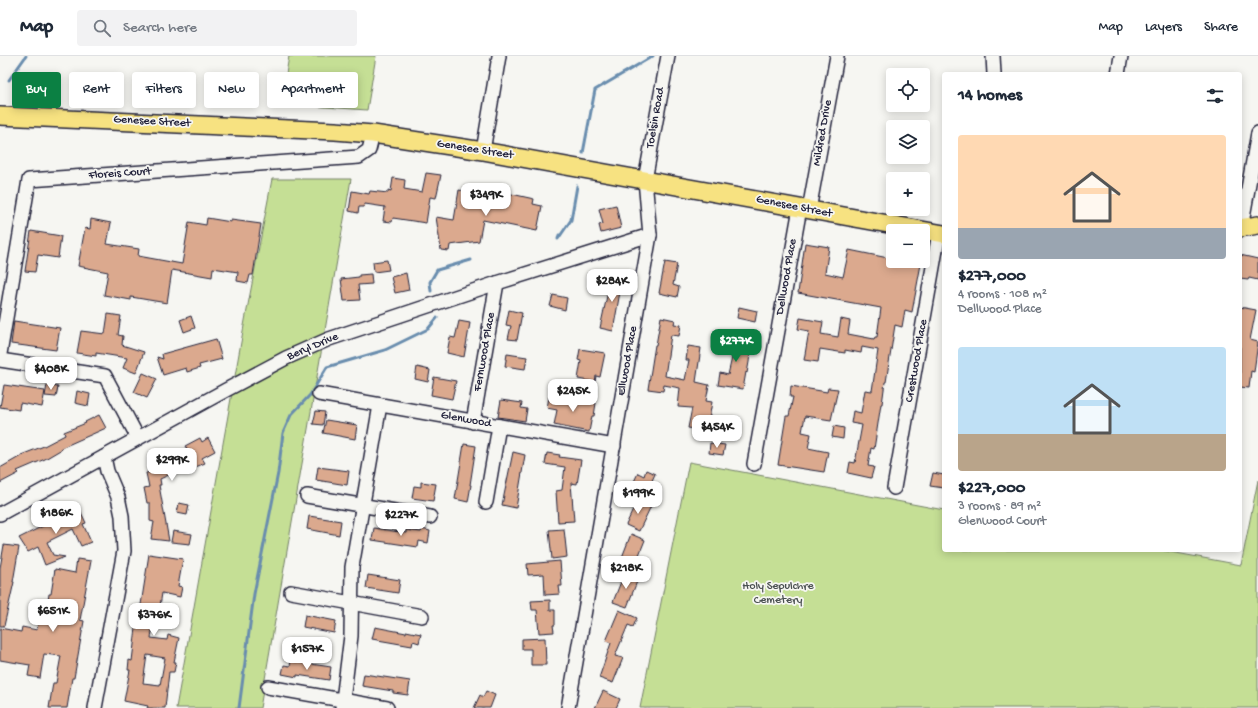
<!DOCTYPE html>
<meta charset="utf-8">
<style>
:root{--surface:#fff;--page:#f2f2f3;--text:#1f2937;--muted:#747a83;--line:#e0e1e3;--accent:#0b8043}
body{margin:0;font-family:"Gochi Hand",sans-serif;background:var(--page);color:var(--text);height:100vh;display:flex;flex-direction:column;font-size:15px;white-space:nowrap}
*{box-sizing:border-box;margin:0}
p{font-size:13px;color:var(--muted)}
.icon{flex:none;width:22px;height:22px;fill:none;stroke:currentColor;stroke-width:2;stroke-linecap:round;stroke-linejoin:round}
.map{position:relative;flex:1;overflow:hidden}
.side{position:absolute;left:942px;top:16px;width:300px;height:480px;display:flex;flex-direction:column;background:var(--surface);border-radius:4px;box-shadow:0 2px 10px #0003}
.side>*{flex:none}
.top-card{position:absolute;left:12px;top:16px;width:380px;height:36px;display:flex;gap:8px}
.buttons{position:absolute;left:886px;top:12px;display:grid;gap:8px}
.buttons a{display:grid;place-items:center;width:44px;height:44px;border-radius:4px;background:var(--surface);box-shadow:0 2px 10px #0003;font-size:20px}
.price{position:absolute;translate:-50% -34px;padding:0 9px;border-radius:8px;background:#fff;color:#222;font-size:13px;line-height:26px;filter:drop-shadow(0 1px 2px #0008)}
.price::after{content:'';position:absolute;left:50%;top:24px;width:12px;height:9px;margin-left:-6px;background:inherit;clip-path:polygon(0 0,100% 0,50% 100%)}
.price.selected{background:var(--accent);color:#fff}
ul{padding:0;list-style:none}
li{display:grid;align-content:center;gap:8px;height:212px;padding:0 16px}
li span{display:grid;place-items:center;height:124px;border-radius:4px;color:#555}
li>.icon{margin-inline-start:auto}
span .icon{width:72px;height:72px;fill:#fffc;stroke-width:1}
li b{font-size:17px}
h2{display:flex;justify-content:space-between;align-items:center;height:48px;padding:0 16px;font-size:17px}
.pill{padding:0 14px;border-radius:4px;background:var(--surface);box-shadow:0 2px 10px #0003;font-size:14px;line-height:36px}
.pill.selected{background:var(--accent);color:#fff}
header{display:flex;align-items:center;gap:24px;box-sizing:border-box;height:56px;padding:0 20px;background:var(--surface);border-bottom:1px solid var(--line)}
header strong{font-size:19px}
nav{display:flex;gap:22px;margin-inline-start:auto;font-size:14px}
.search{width:280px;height:36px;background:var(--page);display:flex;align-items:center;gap:10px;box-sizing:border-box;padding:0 14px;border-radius:4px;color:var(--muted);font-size:15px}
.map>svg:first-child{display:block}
.green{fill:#c5df95;stroke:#748068}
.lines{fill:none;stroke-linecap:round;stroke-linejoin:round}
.stream{stroke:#698dae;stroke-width:3}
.building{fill:#dba98e;stroke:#22223b;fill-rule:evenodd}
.minor-casing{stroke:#22223b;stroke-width:16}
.major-casing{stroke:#22223b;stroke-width:20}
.minor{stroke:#f6f6f2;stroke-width:13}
.major{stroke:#f7e281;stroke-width:17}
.labels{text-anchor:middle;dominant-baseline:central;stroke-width:3.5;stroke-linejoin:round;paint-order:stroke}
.street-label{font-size:12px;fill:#22223b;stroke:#f6f6f2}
.park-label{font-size:12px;fill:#4b5152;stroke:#f6f6f2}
</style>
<header>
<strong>Map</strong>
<div class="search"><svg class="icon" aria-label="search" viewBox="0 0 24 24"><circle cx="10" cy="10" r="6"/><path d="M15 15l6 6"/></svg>Search here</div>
<nav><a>Map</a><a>Layers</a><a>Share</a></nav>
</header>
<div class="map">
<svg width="1258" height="652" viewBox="0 0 1258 652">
<rect width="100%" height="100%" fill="#f6f6f2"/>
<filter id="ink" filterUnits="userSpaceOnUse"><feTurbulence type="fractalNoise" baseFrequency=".025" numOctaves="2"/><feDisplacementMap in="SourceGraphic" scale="8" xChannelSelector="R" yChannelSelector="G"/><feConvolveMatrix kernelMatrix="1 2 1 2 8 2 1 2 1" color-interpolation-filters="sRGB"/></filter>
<g filter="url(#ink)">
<g class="green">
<polygon points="289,0 376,0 367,54 281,48"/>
<polygon points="272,123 351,123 260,652 176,652 243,275"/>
<polygon points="689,406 944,454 944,494 1160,494 1241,509 1258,424 1258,652 640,652"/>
</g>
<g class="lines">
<g class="stream">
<polyline points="9,24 26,0"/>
<polyline points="583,97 595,34 653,0"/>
<polyline points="559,179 558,183 571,164 577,130"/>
<polyline points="431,235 430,226 437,214 471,204"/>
<polyline points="239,652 254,538 278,417 283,377 291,359 310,339 327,311 385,294 428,273 437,262"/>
</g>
</g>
<g class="building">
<polygon points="426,117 441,119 436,142 430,141 426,167 393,162 392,166 383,165 385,151 365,148 364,151 359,151 358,157 349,155 352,135 369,138 370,135 388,137 388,134 391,135 393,122 405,124 404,133 422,136"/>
<polygon points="459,134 506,143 507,137 534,143 533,148 542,150 537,175 483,164 479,185 450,189 449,195 441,194 436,161 454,164"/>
<polygon points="616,149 621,172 601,177 599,169 603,168 599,153"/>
<polygon points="207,162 231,166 231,164 261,168 253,219 250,219 248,227 237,225 238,216 213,212 212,221 172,214 167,247 131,241 131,244 104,239 108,216 78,210 85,172 90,173 91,163 111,167 107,188 139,193 138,200 182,208 189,166 206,169"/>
<polygon points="31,175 61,180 58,202 38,199 35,216 25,215"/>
<polygon points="805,187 829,191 825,217 843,221 849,194 893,203 893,205 904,205 921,208 912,256 905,254 902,271 895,269 886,326 885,326 882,348 881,348 874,393 871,392 868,410 874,411 871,422 848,417 850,406 855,407 862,369 851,367 853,355 861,357 865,334 872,335 878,294 862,291 861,297 845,294 845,297 820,293 818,306 804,304 809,275 798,273 800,262 823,266 821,278 838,281 841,263 850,265 848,278 874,283 875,281 877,281 881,252 798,237"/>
<polygon points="1240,199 1258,203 1258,224 1249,222 1248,224 1240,223"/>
<polygon points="387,204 389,214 374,216 373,206"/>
<polygon points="665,206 677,208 673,229 679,231 677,241 659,237"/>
<polygon points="406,217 409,234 395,237 391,221"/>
<polygon points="612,217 623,219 613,275 600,272"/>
<polygon points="371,218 372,228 358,229 360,244 344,245 341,223 359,221 359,219"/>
<polygon points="553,239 567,242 565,254 550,250"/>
<polygon points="739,251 757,255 755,266 737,262"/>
<polygon points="1240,251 1256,254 1250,284 1258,286 1254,316 1251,315 1249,332 1240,331"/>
<polygon points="509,254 522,257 517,284 508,283 511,270 506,269"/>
<polygon points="108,258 121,260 118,279 123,280 122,289 144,296 136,317 123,312 127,302 96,297 96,300 77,297 81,275 105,278"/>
<polygon points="191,260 195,272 184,276 180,264"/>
<polygon points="661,261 675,264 674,268 681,269 679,280 671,279 665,320 685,324 689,304 686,304 688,290 701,292 696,326 709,329 706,345 712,346 707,375 688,372 692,352 678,351 680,332 664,329 663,335 648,333 655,289 656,289"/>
<polygon points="14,265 60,272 56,294 11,288"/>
<polygon points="459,265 470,267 464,301 447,297 450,281 455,282"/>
<polygon points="724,278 734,280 733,285 751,287 749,306 747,317 746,316 743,333 718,329 720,317 728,319 733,297 730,297 731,292 722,290"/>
<polygon points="216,283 222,303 199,309 200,312 187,316 186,312 163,319 157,301 163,303 162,298"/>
<polygon points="580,293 605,297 600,321 596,320 595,326 578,323 581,305 578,304"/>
<polygon points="507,298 527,301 525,313 505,310"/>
<polygon points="417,311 430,314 428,326 415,323"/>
<polygon points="143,317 157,323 147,342 134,336"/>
<polygon points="434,321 456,325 452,343 431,339"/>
<polygon points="4,329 45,335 42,351 20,347 19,354 0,351"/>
<polygon points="47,329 58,331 56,341 45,340"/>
<polygon points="791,330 827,336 828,332 838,333 831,364 805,360 802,376 811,378 808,392 828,396 824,416 778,409 786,360 789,360 793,341 790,341"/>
<polygon points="77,335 90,338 88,350 75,347"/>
<polygon points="549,341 570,345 570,342 596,347 594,360 592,360 589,376 554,369 557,354 547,352"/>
<polygon points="501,344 522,347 521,352 527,353 525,365 498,361"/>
<polygon points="316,355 325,356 323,369 313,368"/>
<polygon points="99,359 106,372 61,392 62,393 45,403 17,415 19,417 0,427 0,412 21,400 21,399 44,390 65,379 64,376 86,367 85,366"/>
<polygon points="326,364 357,369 355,383 323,377"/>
<polygon points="834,370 844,372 843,383 832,381"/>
<polygon points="200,382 202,386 208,382 215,395 202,402 205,407 198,410 186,416 184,412 160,423 161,429 159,429 169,485 151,483 154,466 150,465 150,447 147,447 144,432 149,431 146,417 167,413 164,405 188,395 185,390"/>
<polygon points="710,387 725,389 723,399 709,397"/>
<polygon points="464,388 476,390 470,429 471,429 468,446 455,443"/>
<polygon points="513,396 525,399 516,452 502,449"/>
<polygon points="547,397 560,399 559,401 581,404 577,428 571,427 574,465 558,466 556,435 562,434 565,411 545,408"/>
<polygon points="318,411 349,415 347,429 316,424"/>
<polygon points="646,414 655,418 646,438 631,432 638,417 644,420"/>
<polygon points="933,417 944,419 944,432 930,430"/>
<polygon points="421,426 436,428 433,445 412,442 414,430 421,431"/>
<polygon points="638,443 651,450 639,475 626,469"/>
<polygon points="179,447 189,449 187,459 177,457"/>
<polygon points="79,452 86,467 83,468 91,486 81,490 73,473 47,486 53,499 65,501 45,509 38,491 28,496 19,482"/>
<polygon points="309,460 341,465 339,479 307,473"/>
<polygon points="374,472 406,477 406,474 421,476 422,473 430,475 428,487 419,485 418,491 372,484"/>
<polygon points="564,473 567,501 552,503 549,474"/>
<polygon points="173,475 192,478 190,488 171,486"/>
<polygon points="631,478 645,484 633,514 619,509"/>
<polygon points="4,489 19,491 13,526 14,526 4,570 0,570 0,512"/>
<path d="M149 498 183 503 178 530 182 531 180 541 162 537 160 550 156 549 151 582 167 584 168 579 179 582 174 606H176L174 616H169L165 652H147L148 650 124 645 130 614H128L129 604 132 605 138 555H140ZM147 599 165 602 160 629 143 627Z"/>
<polygon points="77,503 91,505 80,564 84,565 74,622 72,622 67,652 49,652 53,627 56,627 61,600 44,598 40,622 28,620 30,609 0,604 0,572 21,576 22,571 37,574 40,557 46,558 49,538 51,538 55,513 75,517"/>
<polygon points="560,505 562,530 559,530 560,538 545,539 544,518 528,519 527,508"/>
<polygon points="624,518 638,523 627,551 613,546"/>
<polygon points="368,519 400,524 398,537 366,532"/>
<polygon points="550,544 550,554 555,554 555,569 553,569 554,576 539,577 537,554 532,554 531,545"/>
<polygon points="619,554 637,562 633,571 628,569 615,600 623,602 613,627 599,622 611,587 606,585"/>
<polygon points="305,559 336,565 334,577 303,571"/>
<polygon points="375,571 406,577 406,575 421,578 419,587 413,585 412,590 372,583"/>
<polygon points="545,582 546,609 531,609 531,593 522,593 522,583"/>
<polygon points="291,605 331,611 329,624 297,619 297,621 282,618 284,609 290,610"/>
<polygon points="364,618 410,625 408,639 393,637 393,635 362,630"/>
<polygon points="486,635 495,639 490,652 474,652 480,639 483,641"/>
<polygon points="603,635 620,643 616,652 595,652"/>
</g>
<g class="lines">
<defs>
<g id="minor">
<polyline points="993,0 994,18"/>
<polyline points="1118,18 1121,0"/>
<polyline points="483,95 499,0"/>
<polyline points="809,154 837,0"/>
<polyline points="1241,172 1258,77"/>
<polyline points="0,298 29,124 359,101 369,94 373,78"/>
<polyline points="0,304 105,320 138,382"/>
<polyline points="319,338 614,390"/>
<polyline points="473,366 497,227"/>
<polyline points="754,408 800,152"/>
<polyline points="894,432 939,177"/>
<polyline points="307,440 430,461"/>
<polyline points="486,446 499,370"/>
<polyline points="0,458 226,334 286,302 329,283 497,227 650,179"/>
<polyline points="291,536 422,560"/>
<polyline points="268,631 387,652"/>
<polyline points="95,652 124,495 122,460 118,441 107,415 104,401"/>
<polyline points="342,652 351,580 352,511 380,349"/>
<polyline points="568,652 650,179 645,124 668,0"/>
</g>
<g id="major">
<polyline points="0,60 335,75 373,78 483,95 944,178"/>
<polyline points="1240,172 1258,169"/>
</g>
</defs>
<use href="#minor" class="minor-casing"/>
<use href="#major" class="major-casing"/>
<use href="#minor" class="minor"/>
<use href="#major" class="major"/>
</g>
</g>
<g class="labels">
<g class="street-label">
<text transform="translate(656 62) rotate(-80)">Toelsin Road</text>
<text transform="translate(152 66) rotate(3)">Genesee Street</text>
<text transform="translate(823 77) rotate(-80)">Mildred Drive</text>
<text transform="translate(475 94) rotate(9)">Genesee Street</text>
<text transform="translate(120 118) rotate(-4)">Floreis Court</text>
<text transform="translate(794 151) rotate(11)">Genesee Street</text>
<text transform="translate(787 221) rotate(-80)">Dellwood Place</text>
<text transform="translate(313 291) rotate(-23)">Beryl Drive</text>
<text transform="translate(485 296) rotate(-80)">Fernwood Place</text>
<text transform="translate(628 305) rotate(-80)">Ellwood Place</text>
<text transform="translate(917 305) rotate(-80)">Crestwood Place</text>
<text transform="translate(466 364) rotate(10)">Glenwood</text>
</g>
<g class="park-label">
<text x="778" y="531">Holy Sepulchre<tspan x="778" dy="14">Cemetery</tspan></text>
</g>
</g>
</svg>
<div class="buttons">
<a><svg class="icon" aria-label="locate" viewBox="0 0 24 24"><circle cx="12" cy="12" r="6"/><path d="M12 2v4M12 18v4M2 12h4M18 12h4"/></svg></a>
<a><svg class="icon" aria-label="layers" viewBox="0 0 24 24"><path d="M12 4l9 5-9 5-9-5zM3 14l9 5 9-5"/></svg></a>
<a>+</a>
<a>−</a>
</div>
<b class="price" style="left:486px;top:161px">$349K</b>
<b class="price" style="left:612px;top:247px">$284K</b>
<b class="price selected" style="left:736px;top:307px">$277K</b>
<b class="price" style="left:51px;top:335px">$408K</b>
<b class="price" style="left:573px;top:357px">$245K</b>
<b class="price" style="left:717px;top:393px">$454K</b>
<b class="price" style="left:172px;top:426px">$299K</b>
<b class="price" style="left:638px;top:459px">$199K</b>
<b class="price" style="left:56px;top:479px">$186K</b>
<b class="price" style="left:401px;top:481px">$227K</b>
<b class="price" style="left:626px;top:534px">$218K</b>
<b class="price" style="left:53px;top:577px">$651K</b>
<b class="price" style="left:154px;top:581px">$376K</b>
<b class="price" style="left:307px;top:615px">$157K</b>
<div class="top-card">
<a class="pill selected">Buy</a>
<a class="pill">Rent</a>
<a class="pill">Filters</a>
<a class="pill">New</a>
<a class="pill">Apartment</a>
</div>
<section class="side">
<h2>14 homes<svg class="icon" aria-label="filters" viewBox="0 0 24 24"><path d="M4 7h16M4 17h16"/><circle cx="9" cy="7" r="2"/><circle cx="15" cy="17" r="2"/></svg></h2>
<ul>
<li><span style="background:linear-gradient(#ffd9b3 75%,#9aa5b1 0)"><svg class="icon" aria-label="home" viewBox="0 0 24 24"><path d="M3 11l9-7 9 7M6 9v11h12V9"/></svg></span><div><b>$277,000</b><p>4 rooms · 108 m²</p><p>Dellwood Place</p></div></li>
<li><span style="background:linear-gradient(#bfe0f5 70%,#b9a48a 0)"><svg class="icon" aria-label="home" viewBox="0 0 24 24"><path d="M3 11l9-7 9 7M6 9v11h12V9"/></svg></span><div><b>$227,000</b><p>3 rooms · 89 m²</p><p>Glenwood Court</p></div></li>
</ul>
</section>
</div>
